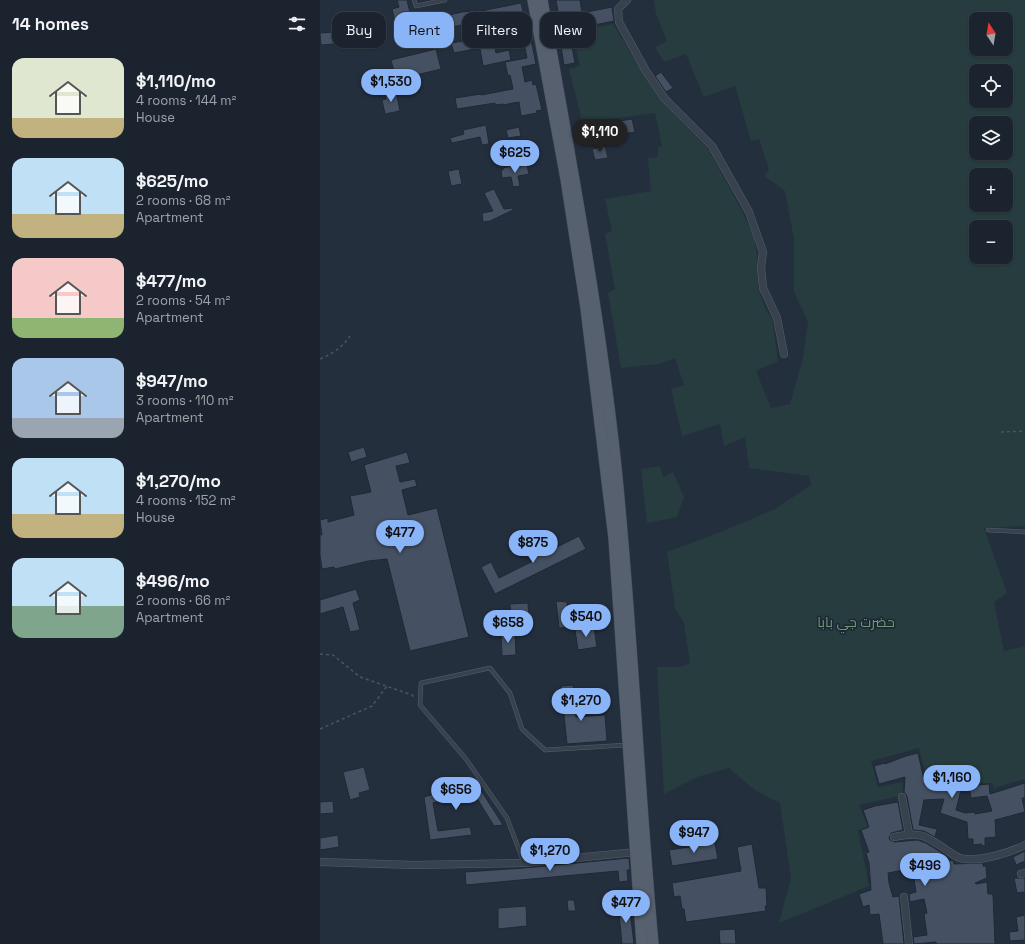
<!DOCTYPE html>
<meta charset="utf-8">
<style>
:root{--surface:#1b232e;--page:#282f3a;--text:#f1f3f6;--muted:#a0a4aa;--line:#39404a;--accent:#8ab4f8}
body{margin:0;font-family:"Space Grotesk",Cairo,sans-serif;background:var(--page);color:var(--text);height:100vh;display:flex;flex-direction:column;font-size:15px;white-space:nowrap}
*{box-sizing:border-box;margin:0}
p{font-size:13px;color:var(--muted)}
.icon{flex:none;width:22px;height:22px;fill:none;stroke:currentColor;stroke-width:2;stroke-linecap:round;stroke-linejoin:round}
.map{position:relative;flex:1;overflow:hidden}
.details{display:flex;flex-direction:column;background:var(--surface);width:320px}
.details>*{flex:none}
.hud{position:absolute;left:12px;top:12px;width:380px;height:36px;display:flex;gap:8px}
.needle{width:26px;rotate:348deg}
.fabs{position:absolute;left:649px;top:12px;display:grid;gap:8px}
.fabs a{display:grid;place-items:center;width:44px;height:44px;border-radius:8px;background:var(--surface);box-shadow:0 1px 3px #0004,0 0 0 1px var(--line);font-size:20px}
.price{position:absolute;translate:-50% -34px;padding:0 9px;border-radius:14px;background:var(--accent);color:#111;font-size:13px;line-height:26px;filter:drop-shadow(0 1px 2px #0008)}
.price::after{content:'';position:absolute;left:50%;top:24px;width:12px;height:9px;margin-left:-6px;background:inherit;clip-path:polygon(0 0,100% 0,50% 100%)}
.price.active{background:#222;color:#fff}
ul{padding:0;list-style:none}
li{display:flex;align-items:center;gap:12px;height:100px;padding:0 12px}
li span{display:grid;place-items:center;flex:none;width:112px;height:80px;border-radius:12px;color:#555}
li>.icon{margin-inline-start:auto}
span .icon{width:48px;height:48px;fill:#fffc;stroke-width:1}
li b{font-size:17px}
h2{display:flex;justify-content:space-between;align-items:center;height:48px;padding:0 12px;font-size:17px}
.pill{padding:0 14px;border-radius:12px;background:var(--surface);box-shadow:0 1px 3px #0004,0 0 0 1px var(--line);font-size:14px;line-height:36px}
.pill.active{background:var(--accent);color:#111}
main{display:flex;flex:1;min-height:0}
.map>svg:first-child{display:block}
.green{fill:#263c3f;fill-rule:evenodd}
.building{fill:#455162;stroke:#1f2835;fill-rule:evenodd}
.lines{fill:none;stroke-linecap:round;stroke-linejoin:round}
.lane-casing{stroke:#565f6c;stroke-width:4.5}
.street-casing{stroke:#565f6c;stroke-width:8}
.primary-casing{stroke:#414a57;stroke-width:12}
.path{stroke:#44595c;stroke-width:1.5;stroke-dasharray:3 3;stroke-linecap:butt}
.lane{stroke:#38414e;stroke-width:3.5}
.street{stroke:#38414e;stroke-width:7}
.primary{stroke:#56606e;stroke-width:11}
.labels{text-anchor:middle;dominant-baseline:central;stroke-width:3;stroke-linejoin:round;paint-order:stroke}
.park-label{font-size:14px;fill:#6b9a76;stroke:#1d2633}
</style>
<main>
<section class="details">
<h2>14 homes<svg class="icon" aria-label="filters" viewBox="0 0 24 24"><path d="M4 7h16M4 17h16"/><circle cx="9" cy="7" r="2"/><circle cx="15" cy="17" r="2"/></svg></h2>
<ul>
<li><span style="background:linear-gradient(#dfe7d0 75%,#c2b280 0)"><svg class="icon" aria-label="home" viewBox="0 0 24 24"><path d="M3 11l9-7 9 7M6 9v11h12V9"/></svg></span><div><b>$1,110/mo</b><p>4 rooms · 144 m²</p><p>House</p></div></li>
<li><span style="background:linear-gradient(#bfe0f5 70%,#c2b280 0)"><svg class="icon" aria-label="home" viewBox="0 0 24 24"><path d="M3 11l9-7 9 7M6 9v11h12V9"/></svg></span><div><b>$625/mo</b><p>2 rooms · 68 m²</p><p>Apartment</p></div></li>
<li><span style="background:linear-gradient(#f6c9c9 75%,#8fb573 0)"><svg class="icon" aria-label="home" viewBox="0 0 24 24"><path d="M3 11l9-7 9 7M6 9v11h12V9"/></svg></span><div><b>$477/mo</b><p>2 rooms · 54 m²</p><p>Apartment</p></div></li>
<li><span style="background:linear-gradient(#a9c7e8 75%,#9aa5b1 0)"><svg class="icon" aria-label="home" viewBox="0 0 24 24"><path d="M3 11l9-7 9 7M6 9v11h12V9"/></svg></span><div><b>$947/mo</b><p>3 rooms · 110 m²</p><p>Apartment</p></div></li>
<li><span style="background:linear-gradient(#bfe0f5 70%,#c2b280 0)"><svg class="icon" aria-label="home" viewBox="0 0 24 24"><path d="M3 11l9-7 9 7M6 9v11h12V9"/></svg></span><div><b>$1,270/mo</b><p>4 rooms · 152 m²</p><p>House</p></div></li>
<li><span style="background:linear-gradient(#bfe0f5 60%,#7fa58c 0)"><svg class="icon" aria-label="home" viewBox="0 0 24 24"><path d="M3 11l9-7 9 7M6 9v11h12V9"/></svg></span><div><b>$496/mo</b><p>2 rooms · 66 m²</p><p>Apartment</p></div></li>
</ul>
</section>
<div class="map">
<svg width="705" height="944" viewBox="0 0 705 944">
<rect width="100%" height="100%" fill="#242f3e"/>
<g class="green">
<path d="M334 0H705V526L664 528 687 593 674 602 684 651 705 646V779L674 788 672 783H608L599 748 551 761 558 787 582 782 584 795 539 805 548 827 538 830 549 886 459 923 471 878 460 803 436 791 409 768 377 777 344 794 337 667H361L370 663 364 623 355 608 347 552 403 531 455 509 491 485 489 476 429 468 425 437 404 446 400 424 362 436 351 389 364 385 355 358 339 364 301 368 288 293 295 289 285 234 292 231 285 199 331 191 328 158 338 157V147L342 146 335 113 285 120V131L266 137 249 69 260 66 252 32 293 24 323 73 343 103 389 150 423 213 434 238 437 254 438 288 446 310 452 318 458 361 436 371 451 408 470 404 483 358 488 322 474 292V239L465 191 444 176 449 169 439 139 431 141 415 86 384 97 366 54 344 62 335 47 347 41 336 14ZM656 19H686V49H656ZM656 71H686V101H656ZM656 123H686V153H656ZM656 175H686V205H656ZM656 227H686V257H656Z"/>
<polygon points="340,466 343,477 353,472 364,497 357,517 327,523 321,469"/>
</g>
<g class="building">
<polygon points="77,0 87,0 94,29 85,31 82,21 75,23 72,9 79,7"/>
<polygon points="236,0 260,0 262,13 292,7 294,21 249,30 255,63 244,65 239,34 242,34"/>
<path d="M201 3 204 16 206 15 216 64 202 67 205 82 212 80 213 85 216 84 222 110 216 111 217 113 201 116 199 102 183 105V104L175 105V103L137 109 135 98 161 94V95L193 89 190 75 188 76 185 62 207 58 201 30 172 35 176 53 189 50 191 60 163 66 160 48 134 53 131 43 123 45 119 27 114 28 112 19 142 12 161 10V11ZM154 22 157 39 131 43 128 28Z"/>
<polygon points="14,32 15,44 1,45 0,33"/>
<polygon points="116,49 121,69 76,80 71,60"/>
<polygon points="341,72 353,88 346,92 335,76"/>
<polygon points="76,91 80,111 65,114 62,100 66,99 65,93"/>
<polygon points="312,119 315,132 290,136 288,123"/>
<polygon points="166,125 169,144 162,145 160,137 132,143 130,138 144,134 143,130"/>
<polygon points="199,127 201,136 188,138 186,130"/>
<polygon points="213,145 215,152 208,154 206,146"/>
<polygon points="285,146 288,158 275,160 272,149"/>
<polygon points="207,165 209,174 198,176 200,186 193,187 191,177 182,178 181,170 183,170 183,168 191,166 191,168"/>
<polygon points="139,169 142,184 131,186 128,171"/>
<polygon points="174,189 184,209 193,208 193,210 170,221 163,222 162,213 173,211 164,193"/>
<polygon points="44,447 47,457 31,462 28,452"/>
<polygon points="87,452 90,463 76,466 80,482 95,479 97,486 82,490 88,515 117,508 149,637 90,651 67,559 48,561 15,569 14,567 2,569 0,555 0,535 2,535 0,520 8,518 8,522 34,515 30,496 51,492 44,465"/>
<polygon points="259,536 266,549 175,594 161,567 171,562 179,578 215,560 207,546 215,542 221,555"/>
<polygon points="36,589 40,600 33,603 40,630 30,632 23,607 0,614 0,600"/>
<polygon points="236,601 247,602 249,627 239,628"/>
<polygon points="208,603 210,630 192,632 190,604"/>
<polygon points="274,627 277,647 258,650 255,630"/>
<polygon points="195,632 196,655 182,656 181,633"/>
<polygon points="253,685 256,717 285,715 287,741 247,744 241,686"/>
<polygon points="598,753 605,784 619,784 619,788 634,788 634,787 642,786 636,810 645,813 655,812 655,814 672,811 667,796 651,798 649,786 669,784 670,794 705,783 705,798 702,798 705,812 675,820 676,837 665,838 665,847 661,844 653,845 653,839 648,839 647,822 620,813 624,799 604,800 599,825 617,829 615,837 604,831 593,830 587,796 584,792 585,777 559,784 554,766 565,763 565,764 586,756"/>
<polygon points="44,767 50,790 39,793 40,797 30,800 23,772"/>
<polygon points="155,781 183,825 174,826 155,795 151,796 148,792 113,803 118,831 150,827 152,835 110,840 104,797"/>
<polygon points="13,801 14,813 0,814 0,802"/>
<polygon points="578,802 583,830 571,833 569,838 570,840 575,842 597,840 606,843 622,853 618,863 633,860 634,864 663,863 663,866 666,866 667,878 655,883 656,884 667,882 668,894 673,894 675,944 616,944 616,942 594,944 593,937 607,935 604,914 607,913 604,899 590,902 589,894 596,892 593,872 585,874 584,870 568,873 569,883 573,897 579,896 584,944 563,944 559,914 550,915 549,905 543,907 539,894 551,890 549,863 546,853 549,852 541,830 549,827 543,810 555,806"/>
<polygon points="18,835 19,847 0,850 0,838"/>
<polygon points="395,843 398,859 352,866 349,850"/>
<polygon points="432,844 439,888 446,888 447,906 445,906 446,911 366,922 364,909 362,909 360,896 354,897 352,883 421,871 417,847"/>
<polygon points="705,851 705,861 696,865 693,857"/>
<polygon points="309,858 310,870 307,870 308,881 299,882 298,871 146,885 145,872 204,868"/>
<polygon points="694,878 705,878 705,892 697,893"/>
<polygon points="247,900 254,900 256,911 248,911"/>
<polygon points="309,902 314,944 302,944 298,903"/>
<polygon points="206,906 207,926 178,929 178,908"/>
<polygon points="705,915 705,940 690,941 689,932 698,931 696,917"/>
<polygon points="415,929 416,944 400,944 399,930"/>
</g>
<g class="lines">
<defs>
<g id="lane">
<polyline points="94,0 96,6 125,0"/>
<polyline points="668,530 705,532"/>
<polyline points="204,863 187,818 146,759 100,705 101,683 170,668 190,693 202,729 225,750 306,745"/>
</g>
<g id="street">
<polyline points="307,0 298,9 299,22 326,71 345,99 392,146 429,212 443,252 441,267 443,288 457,318 464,354"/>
<polyline points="582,797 589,834"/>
<path d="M574 837C602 831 606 836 628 851 632 854 640 859 645 859 662 861 689 853 705 845"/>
<polyline points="0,862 94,865 204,863 316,852"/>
<polyline points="701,874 705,873"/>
<polyline points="584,897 589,944"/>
</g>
<g id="primary">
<polyline points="213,0 246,179 266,308 294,538 322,944"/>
<path d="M222 0C249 152 278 304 295 458 312 620 318 782 333 944"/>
</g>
</defs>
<use href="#lane" class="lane-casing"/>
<use href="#street" class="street-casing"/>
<use href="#primary" class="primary-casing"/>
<g class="path">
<path d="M0 359C13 353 22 348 30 336"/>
<polyline points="681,432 705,431"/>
<polyline points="0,654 13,655 40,677 92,695 94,697"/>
<polyline points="0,729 52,706 67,686"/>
</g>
<use href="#lane" class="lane"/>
<use href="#street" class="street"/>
<use href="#primary" class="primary"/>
</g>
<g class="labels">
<g class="park-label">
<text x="536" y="622">حضرت جي بابا</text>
</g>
</g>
</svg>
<div class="fabs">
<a><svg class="needle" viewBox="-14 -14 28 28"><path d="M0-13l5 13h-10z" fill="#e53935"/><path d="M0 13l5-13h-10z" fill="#a0a4aa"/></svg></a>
<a><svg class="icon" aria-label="locate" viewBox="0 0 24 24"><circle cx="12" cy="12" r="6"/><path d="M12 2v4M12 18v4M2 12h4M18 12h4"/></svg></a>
<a><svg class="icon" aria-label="layers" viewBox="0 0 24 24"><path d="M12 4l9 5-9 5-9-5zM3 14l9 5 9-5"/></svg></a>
<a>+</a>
<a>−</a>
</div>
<b class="price" style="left:71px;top:103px">$1,530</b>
<b class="price active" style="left:280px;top:153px">$1,110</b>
<b class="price" style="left:195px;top:174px">$625</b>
<b class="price" style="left:80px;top:554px">$477</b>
<b class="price" style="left:213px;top:564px">$875</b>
<b class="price" style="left:266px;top:638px">$540</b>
<b class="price" style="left:188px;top:644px">$658</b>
<b class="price" style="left:261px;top:722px">$1,270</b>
<b class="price" style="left:632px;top:799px">$1,160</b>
<b class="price" style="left:136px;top:811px">$656</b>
<b class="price" style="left:374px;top:854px">$947</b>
<b class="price" style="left:230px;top:872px">$1,270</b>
<b class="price" style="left:605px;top:887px">$496</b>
<b class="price" style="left:306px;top:924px">$477</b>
<div class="hud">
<a class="pill">Buy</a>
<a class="pill active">Rent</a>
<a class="pill">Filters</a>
<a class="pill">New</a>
</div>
</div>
</main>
